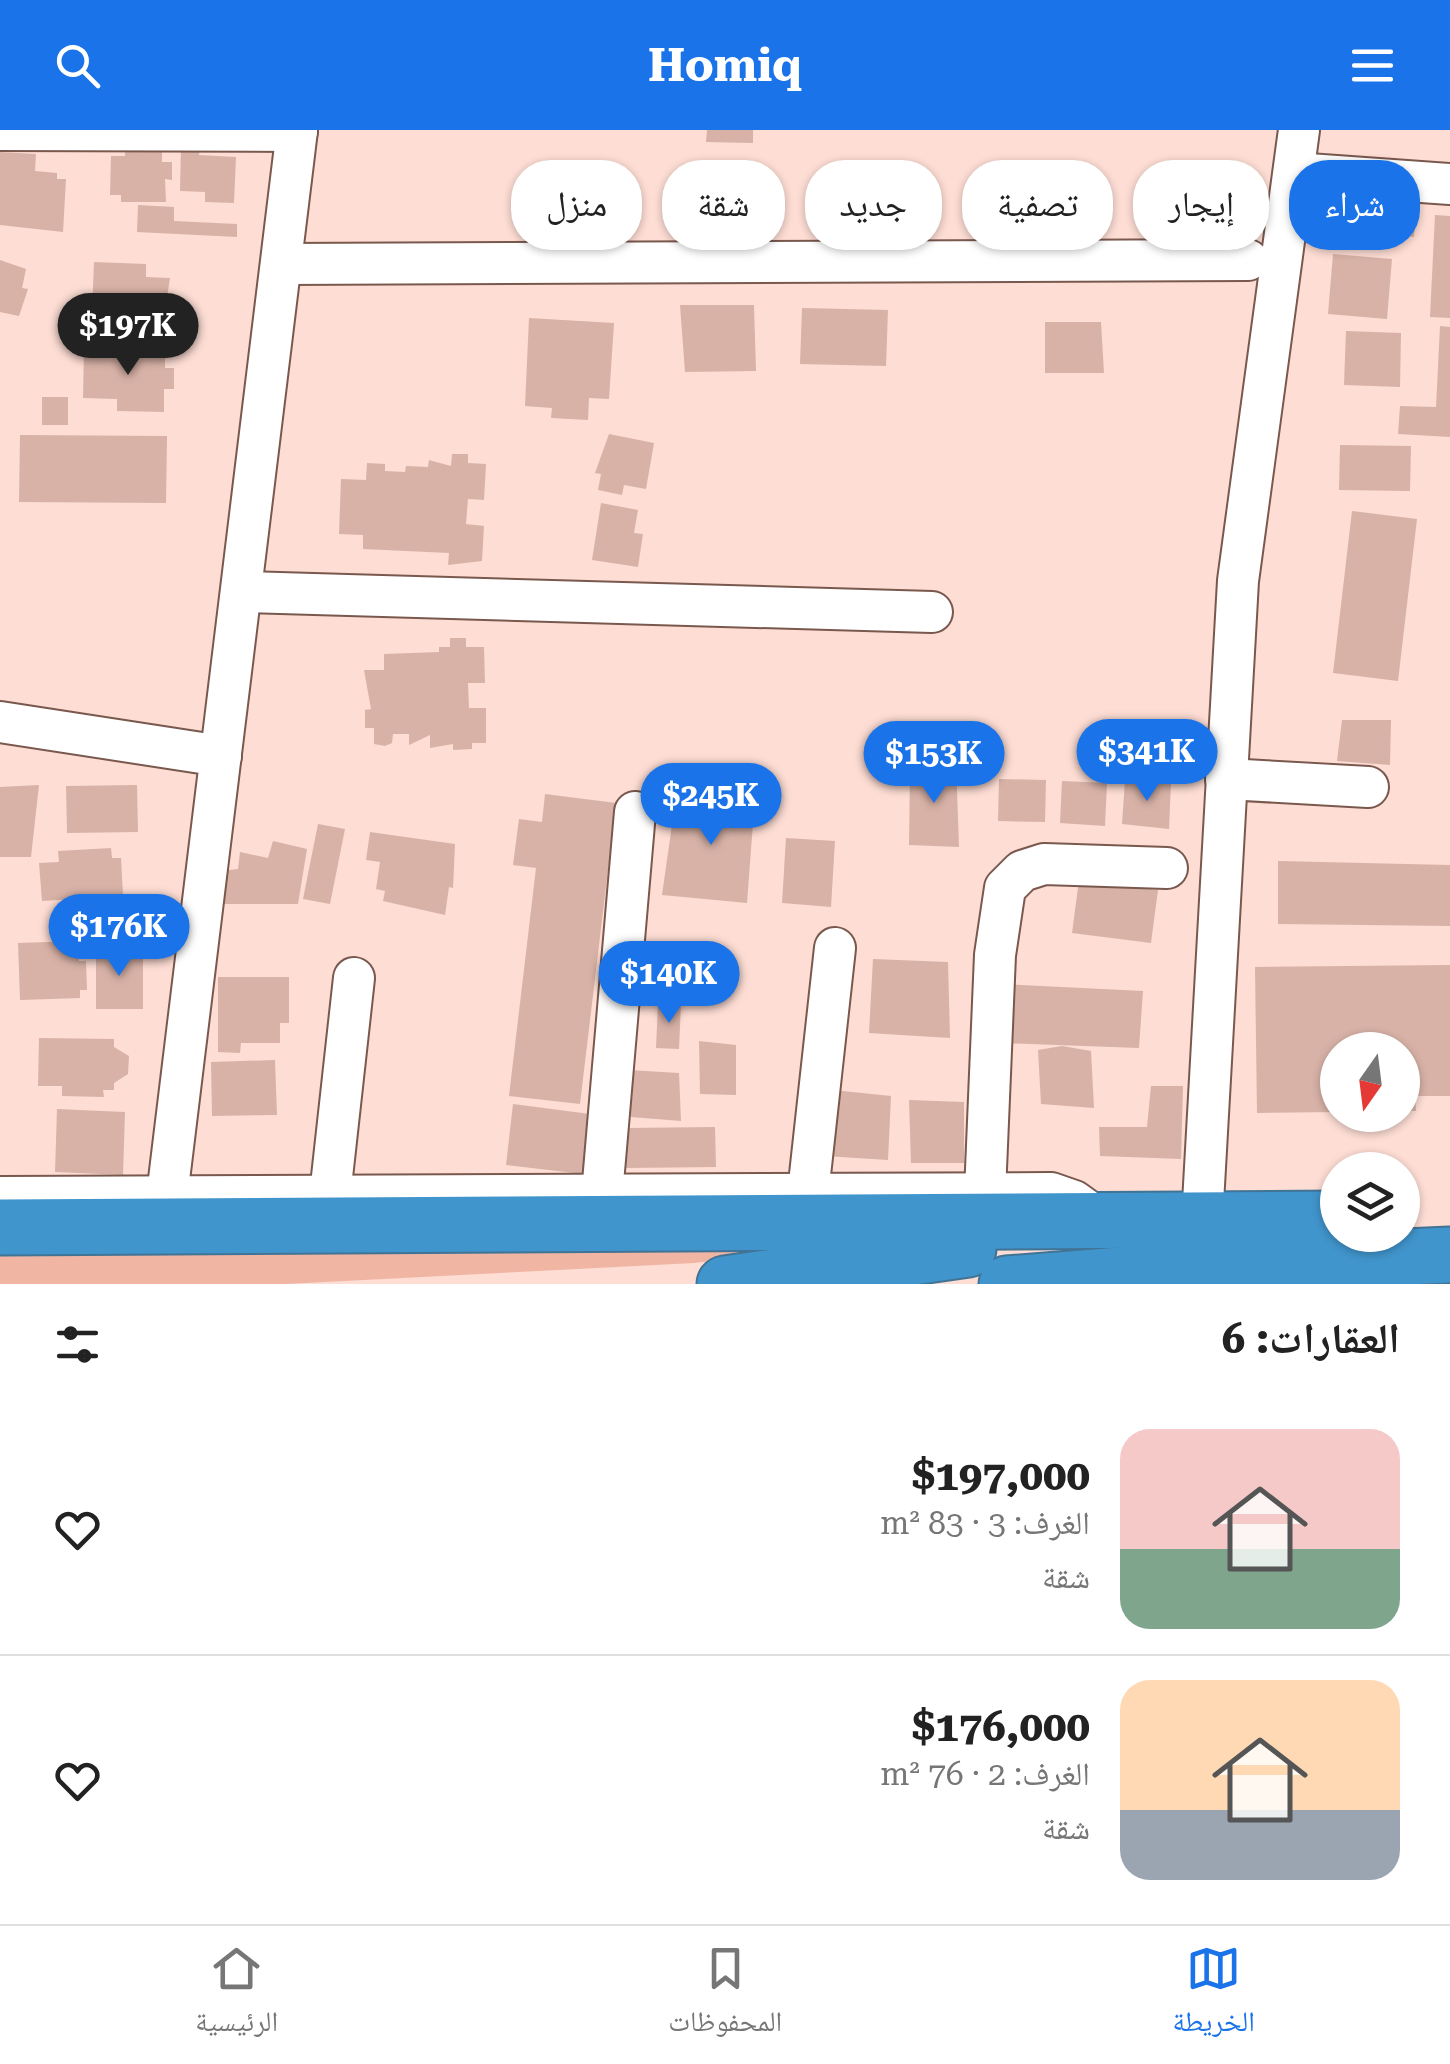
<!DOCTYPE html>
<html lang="ar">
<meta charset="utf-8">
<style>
:root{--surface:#fff;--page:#f6f6f6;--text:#222;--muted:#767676;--line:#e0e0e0;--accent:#1a73e8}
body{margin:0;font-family:"Roboto Serif","Noto Naskh Arabic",serif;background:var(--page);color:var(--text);direction:rtl;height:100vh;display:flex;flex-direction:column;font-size:38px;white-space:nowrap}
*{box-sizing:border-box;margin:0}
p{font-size:32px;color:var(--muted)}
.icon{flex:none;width:55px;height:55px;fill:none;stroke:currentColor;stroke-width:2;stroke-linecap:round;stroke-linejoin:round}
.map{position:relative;height:1154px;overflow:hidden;direction:ltr}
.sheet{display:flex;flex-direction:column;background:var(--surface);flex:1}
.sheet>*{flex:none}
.banner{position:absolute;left:30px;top:30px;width:1390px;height:90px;direction:rtl;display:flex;gap:20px}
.needle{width:65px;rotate:194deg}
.tools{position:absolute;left:1320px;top:902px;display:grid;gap:20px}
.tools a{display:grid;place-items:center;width:100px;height:100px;border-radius:50%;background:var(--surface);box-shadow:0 2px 8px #0004;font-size:50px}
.price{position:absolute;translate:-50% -85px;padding:0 22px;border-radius:35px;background:var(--accent);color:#fff;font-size:32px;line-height:65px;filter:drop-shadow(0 2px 5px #0008)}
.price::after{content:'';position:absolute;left:50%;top:60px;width:30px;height:22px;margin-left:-15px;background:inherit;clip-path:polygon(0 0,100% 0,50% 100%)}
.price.selected{background:#222;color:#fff}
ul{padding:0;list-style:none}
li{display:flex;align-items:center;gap:30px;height:250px;padding:0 50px}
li+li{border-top:2px solid var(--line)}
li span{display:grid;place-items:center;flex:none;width:280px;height:200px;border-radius:30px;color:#555}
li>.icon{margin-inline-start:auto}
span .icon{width:120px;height:120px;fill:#fffc;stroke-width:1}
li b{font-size:42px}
h2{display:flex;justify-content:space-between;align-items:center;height:120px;padding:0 50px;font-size:42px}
.tag{padding:0 35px;border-radius:40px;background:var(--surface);box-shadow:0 2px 8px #0004;font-size:35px;line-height:90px}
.tag.selected{background:var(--accent);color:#fff}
header{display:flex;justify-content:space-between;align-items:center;height:130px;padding:0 50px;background:var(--accent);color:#fff;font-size:45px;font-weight:700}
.dock{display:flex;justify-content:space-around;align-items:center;height:140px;border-top:2px solid var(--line);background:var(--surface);font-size:28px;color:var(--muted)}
.dock a{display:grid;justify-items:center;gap:5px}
.dock .selected{color:var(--accent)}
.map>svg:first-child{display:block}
.green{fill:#f1b5a4}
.building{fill:#d8b2a7}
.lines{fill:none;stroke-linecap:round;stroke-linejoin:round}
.minor-casing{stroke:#79584e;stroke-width:44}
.highway-casing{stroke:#417395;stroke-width:59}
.minor{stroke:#fff;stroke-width:40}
.highway{stroke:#4095cc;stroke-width:55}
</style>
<header><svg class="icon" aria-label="menu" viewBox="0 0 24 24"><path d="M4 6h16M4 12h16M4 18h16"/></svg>Homiq<svg class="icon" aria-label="search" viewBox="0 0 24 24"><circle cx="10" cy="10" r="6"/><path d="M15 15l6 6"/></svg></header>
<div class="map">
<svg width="1450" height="1154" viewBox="0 0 1450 1154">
<rect width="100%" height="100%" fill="#fdddd4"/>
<polygon class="green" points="912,1109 694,1133 286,1154 0,1154 0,1111"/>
<g class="building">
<polygon points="707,0 753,0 753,13 706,12"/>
<polygon points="125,14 162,14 162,32 172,32 172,50 165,49 166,72 121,72 121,65 110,65 111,26 125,26"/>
<polygon points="181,16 200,17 199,25 236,27 234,73 205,72 205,62 180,61"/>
<polygon points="0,22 36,24 35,41 57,43 57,49 66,49 63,102 0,95"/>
<polygon points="1325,74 1344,76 1343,94 1323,92"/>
<polygon points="138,75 174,77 174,91 237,94 237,107 137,102"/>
<polygon points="1388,81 1416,83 1414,107 1385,104"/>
<polygon points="1435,85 1450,86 1450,188 1430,187"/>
<polygon points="1216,86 1217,112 1154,115 1152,89"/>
<polygon points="1333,124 1392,129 1387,189 1328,184"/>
<polygon points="0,130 26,139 22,158 28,159 19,186 0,182"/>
<polygon points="94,132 146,134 146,147 170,148 164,187 92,183"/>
<polygon points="680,175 754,175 756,241 685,242"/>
<polygon points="802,178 888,180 886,236 800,234"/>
<polygon points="529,188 614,193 609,269 589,268 588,290 551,288 552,278 525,276"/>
<polygon points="1045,192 1101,192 1104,243 1045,243"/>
<polygon points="1440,196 1450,197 1450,307 1398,304 1400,276 1436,277"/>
<polygon points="1346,201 1401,203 1400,257 1344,255"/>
<polygon points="84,219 165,219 165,238 174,238 174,259 164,259 164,282 117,281 117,269 83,268"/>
<rect x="42" y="267" width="26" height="28"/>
<polygon points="609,304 654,313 646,359 624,355 622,365 598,360 601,344 595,343"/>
<polygon points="20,305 167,306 166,373 19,372"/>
<polygon points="1340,315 1411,316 1410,361 1339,360"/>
<polygon points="452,324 468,324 468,333 486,334 484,370 468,369 466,394 484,396 482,431 448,435 449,423 363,419 363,405 339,404 341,349 366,350 367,333 385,334 385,341 405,342 406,336 428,337 429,330 451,336"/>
<polygon points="601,373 638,380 634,403 643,404 638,437 592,430"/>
<polygon points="1352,381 1417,389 1398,551 1333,543"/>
<polygon points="450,508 466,508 466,517 484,517 485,553 468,553 469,578 486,578 486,613 472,613 472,619 453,620 453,614 430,618 430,605 409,615 409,604 393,604 392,613 385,616 374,614 374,598 365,598 365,580 371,579 364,540 384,540 384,524 439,522 439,517 450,517"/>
<polygon points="1342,590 1391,590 1390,635 1337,631"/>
<polygon points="956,630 959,717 909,715 910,638"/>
<polygon points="999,649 1046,650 1045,692 998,691"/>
<polygon points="1125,650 1171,652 1169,699 1122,694"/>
<polygon points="1062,651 1107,653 1105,696 1060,693"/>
<polygon points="39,655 31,727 0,727 0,657"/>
<polygon points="137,655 138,702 67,703 66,656"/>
<polygon points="545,664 616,673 580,974 509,966 536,738 513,735 519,689 542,692"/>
<polygon points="755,666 747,773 662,765 676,667"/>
<polygon points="318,694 345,699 330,774 303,769"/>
<polygon points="370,702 455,714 453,758 449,757 445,785 383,771 385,761 376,759 380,732 366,730"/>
<polygon points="786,708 835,711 831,777 782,773"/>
<polygon points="273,711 307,719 298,774 224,774 222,741 238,739 240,722 268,728"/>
<polygon points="111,718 112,728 121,728 123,766 42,771 39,733 59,732 58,721"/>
<polygon points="1278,731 1450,735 1450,796 1278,794"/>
<polygon points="1079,750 1158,760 1151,813 1072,803"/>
<polygon points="78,811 79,831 86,831 87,860 80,860 80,868 20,870 18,813"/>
<polygon points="96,819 143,820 143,879 96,879"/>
<polygon points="873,829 948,832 950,908 869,903"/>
<polygon points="1450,835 1450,966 1415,966 1416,981 1402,981 1402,920 1338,920 1338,982 1257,983 1255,837"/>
<polygon points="218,847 289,847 289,893 280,893 280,913 241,913 240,923 218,922"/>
<polygon points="1003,854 1143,861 1139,918 999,913"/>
<polygon points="658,873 681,874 679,919 656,918"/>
<polygon points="39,908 114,909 114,917 129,926 128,944 114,953 114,960 103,960 104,967 62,966 62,956 38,956"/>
<polygon points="699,911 736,915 736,965 700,964"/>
<polygon points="1062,916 1091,921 1094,978 1041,974 1038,920"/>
<polygon points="275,930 277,985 212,986 211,932"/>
<polygon points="629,940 679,943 681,991 631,987"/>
<polygon points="1151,956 1183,956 1181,1029 1100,1026 1099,997 1147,997"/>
<polygon points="833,960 891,966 888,1030 825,1026"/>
<polygon points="909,970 964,972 964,1033 911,1033"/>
<polygon points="513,974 590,984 583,1044 506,1035"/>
<polygon points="57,979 125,982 123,1045 55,1042"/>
<polygon points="715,997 716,1037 626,1038 626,998"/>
</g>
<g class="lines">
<defs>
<g id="minor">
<polyline points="0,0 297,1"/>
<polyline points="1294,43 1450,54"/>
<polyline points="283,134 1248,130"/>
<polyline points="242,462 932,482"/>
<polyline points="0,592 221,626"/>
<polyline points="1226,649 1368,657"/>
<polyline points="808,1063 835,818"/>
<polyline points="985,1063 995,825 1005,758 1022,741 1044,734 1167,738"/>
<polyline points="602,1064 635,682"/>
<polyline points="330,1065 354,848"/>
<polyline points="167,1066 297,0"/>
<polyline points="0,1067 1051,1063 1074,1071 1099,1089"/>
<polyline points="1202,1091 1238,451 1299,0"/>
</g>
<g id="highway">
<polyline points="0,1097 1338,1089"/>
<polyline points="725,1154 968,1119"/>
<polyline points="1007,1154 1271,1133 1450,1125"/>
</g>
</defs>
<use href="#minor" class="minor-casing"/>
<use href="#highway" class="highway-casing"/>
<use href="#minor" class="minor"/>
<use href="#highway" class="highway"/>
</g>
</svg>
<div class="tools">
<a><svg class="needle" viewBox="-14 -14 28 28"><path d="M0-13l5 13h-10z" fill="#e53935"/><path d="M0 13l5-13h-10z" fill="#767676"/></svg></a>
<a><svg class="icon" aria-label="layers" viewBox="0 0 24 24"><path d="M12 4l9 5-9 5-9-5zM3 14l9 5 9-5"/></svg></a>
</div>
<b class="price selected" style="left:128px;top:248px">$197K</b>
<b class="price" style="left:1147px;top:674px">$341K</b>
<b class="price" style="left:934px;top:676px">$153K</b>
<b class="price" style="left:711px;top:718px">$245K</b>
<b class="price" style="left:119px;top:849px">$176K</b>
<b class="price" style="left:669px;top:896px">$140K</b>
<div class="banner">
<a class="tag selected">شراء</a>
<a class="tag">إيجار</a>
<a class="tag">تصفية</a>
<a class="tag">جديد</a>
<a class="tag">شقة</a>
<a class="tag">منزل</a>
</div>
</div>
<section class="sheet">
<h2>العقارات: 6<svg class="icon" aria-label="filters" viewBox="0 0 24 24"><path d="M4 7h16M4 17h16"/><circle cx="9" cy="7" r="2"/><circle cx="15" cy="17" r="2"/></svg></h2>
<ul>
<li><span style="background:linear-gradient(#f6c9c9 60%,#7fa58c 0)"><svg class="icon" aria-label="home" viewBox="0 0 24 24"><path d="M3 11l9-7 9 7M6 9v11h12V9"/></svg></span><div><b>$197,000</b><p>الغرف: 3 · 83 m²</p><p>شقة</p></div><svg class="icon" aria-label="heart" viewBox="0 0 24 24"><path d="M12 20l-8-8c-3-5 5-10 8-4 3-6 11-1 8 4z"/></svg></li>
<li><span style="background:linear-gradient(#ffd9b3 65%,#9aa5b1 0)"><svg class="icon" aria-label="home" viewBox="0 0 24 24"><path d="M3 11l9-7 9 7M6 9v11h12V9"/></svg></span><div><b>$176,000</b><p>الغرف: 2 · 76 m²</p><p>شقة</p></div><svg class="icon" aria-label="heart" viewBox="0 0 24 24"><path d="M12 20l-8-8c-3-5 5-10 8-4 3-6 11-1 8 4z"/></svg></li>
</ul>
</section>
<nav class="dock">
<a class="selected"><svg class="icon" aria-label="map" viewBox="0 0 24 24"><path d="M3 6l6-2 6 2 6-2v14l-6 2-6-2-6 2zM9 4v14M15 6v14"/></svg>الخريطة</a>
<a><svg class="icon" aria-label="saved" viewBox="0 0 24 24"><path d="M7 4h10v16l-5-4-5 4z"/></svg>المحفوظات</a>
<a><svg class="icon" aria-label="home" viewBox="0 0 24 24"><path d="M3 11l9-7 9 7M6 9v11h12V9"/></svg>الرئيسية</a>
</nav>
